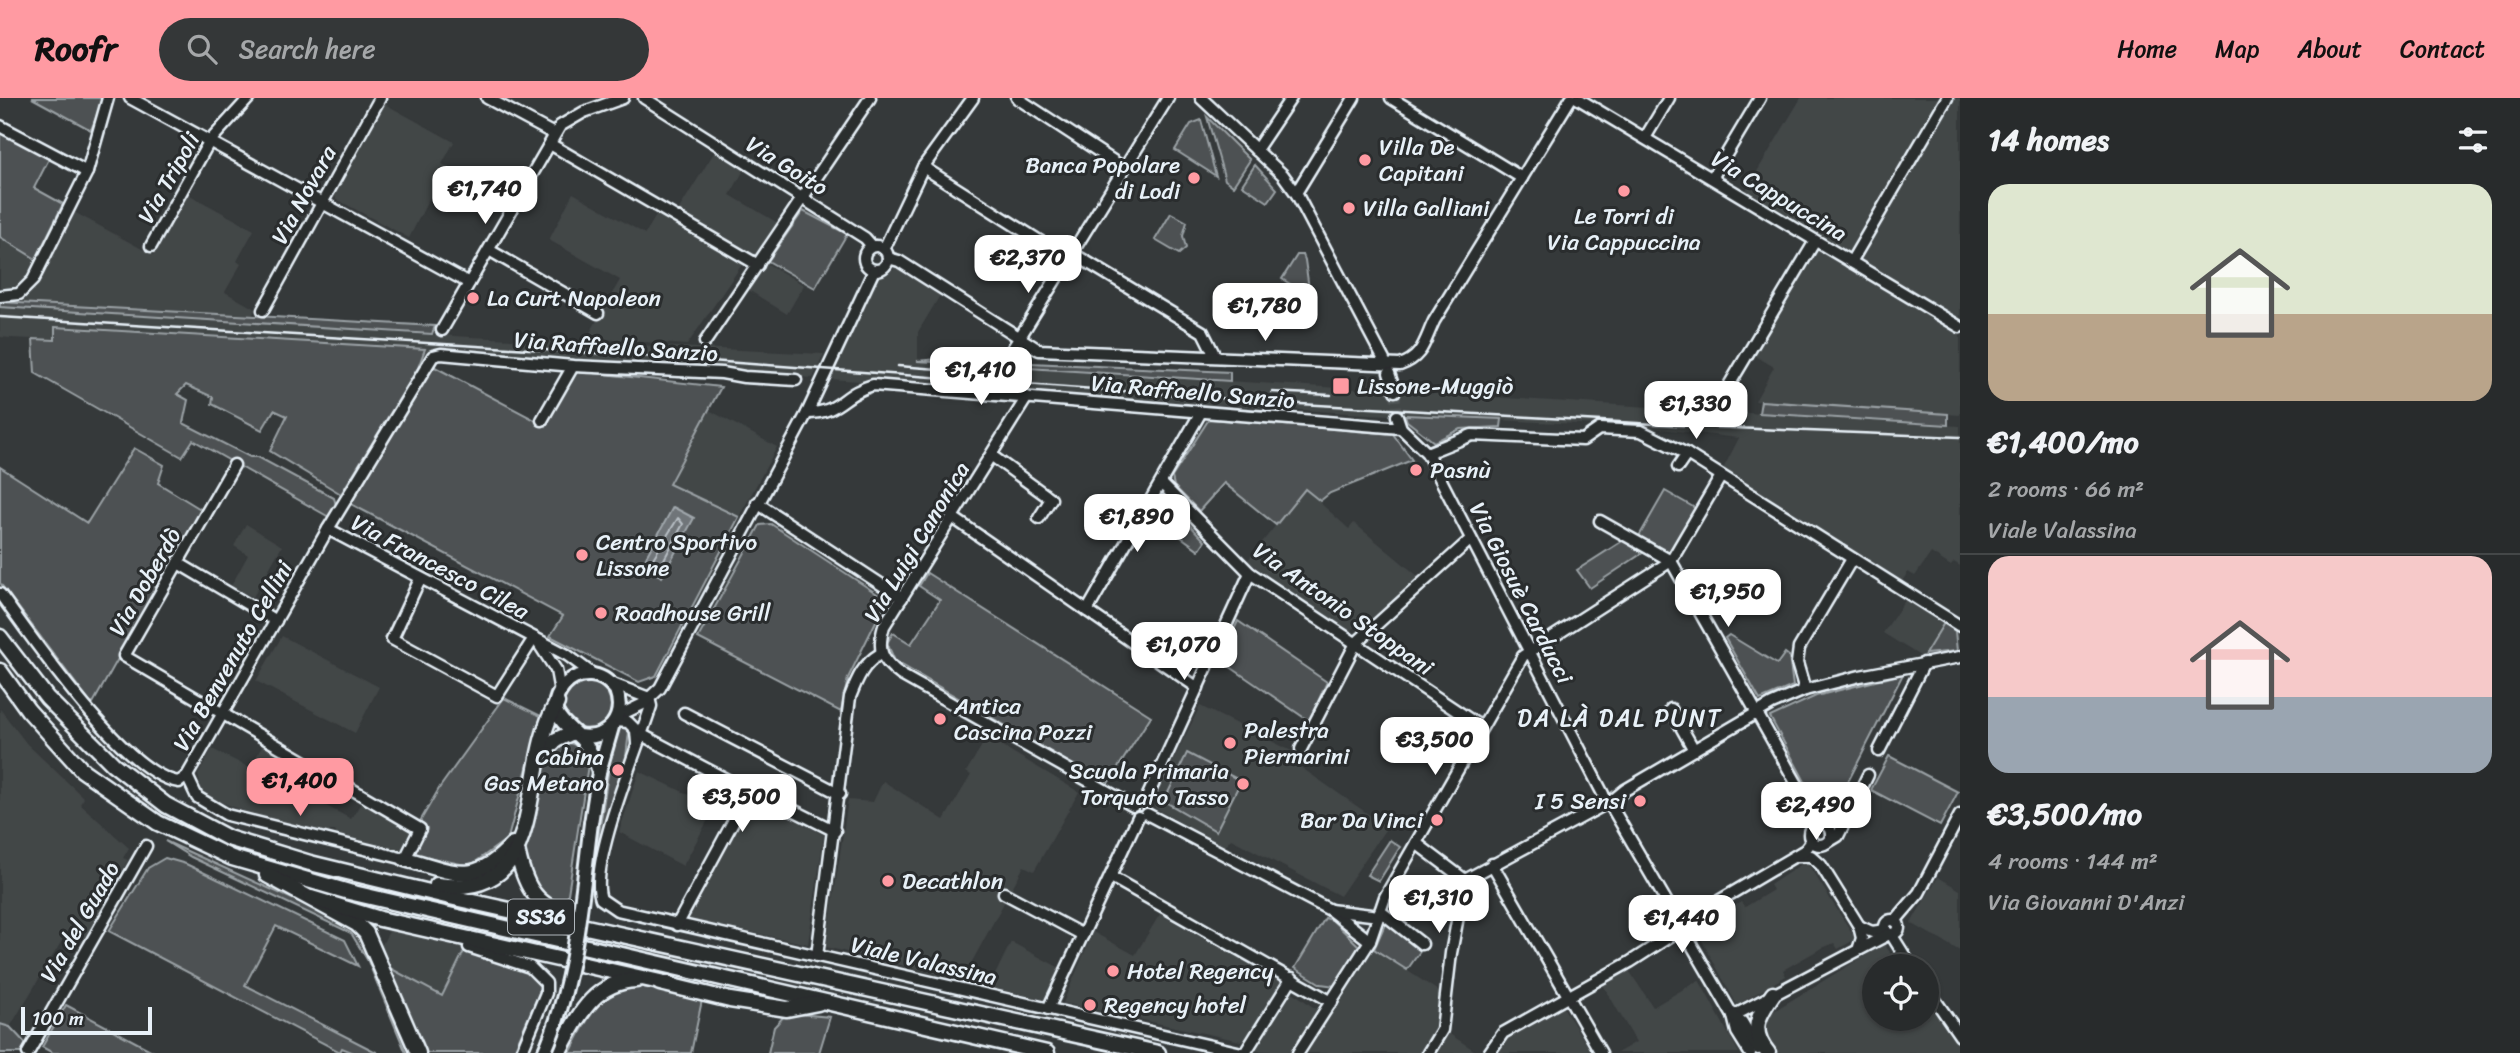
<!DOCTYPE html>
<meta charset="utf-8">
<style>
:root{--surface:#282b2c;--page:#343738;--text:#f1f3f6;--muted:#a5a7a9;--line:#444748;--accent:#ff9aa2}
body{margin:0;font-family:Sriracha,sans-serif;background:var(--page);color:var(--text);height:100vh;display:flex;flex-direction:column;font-size:26px;white-space:nowrap}
*{box-sizing:border-box;margin:0}
p{font-size:23px;color:var(--muted)}
.icon{flex:none;width:38px;height:38px;fill:none;stroke:currentColor;stroke-width:2;stroke-linecap:round;stroke-linejoin:round}
.map{position:relative;flex:1;overflow:hidden}
.panel{display:flex;flex-direction:column;background:var(--surface);width:560px}
.panel>*{flex:none}
.fabs{position:absolute;left:1862px;top:856px;display:grid;gap:14px}
.fabs a{display:grid;place-items:center;width:77px;height:77px;border-radius:50%;background:var(--surface);box-shadow:0 2px 5px #0004,0 0 0 2px var(--line);font-size:35px}
.scale{position:absolute;left:21px;bottom:18px;width:131px;box-sizing:border-box;padding-left:7px;border:4px solid #e8f1f8;border-top:0;font-size:19px;line-height:24px;white-space:nowrap;color:#e8f1f8;-webkit-text-stroke:5px #2a2d2e;paint-order:stroke}
.price{position:absolute;translate:-50% -60px;padding:0 16px;border-radius:14px;background:#fff;color:#222;font-size:23px;line-height:46px;filter:drop-shadow(0 2px 4px #0008)}
.price::after{content:'';position:absolute;left:50%;top:42px;width:21px;height:16px;margin-left:-10px;background:inherit;clip-path:polygon(0 0,100% 0,50% 100%)}
.price.on{background:var(--accent);color:#111}
ul{padding:0;list-style:none}
li{display:grid;align-content:center;gap:14px;height:371px;padding:0 28px}
li+li{border-top:2px solid var(--line)}
li span{display:grid;place-items:center;height:217px;border-radius:21px;color:#555}
li>.icon{margin-inline-start:auto}
span .icon{width:126px;height:126px;fill:#fffc;stroke-width:1}
li b{font-size:30px}
h2{display:flex;justify-content:space-between;align-items:center;height:84px;padding:0 28px;font-size:30px}
header{display:flex;align-items:center;gap:42px;box-sizing:border-box;height:98px;padding:0 35px;background:var(--accent);color:#111}
header strong{font-size:33px}
nav{display:flex;gap:38px;margin-inline-start:auto;font-size:24px}
.search{width:490px;height:63px;background:var(--page);display:flex;align-items:center;gap:18px;box-sizing:border-box;padding:0 24px;border-radius:38px;color:var(--muted);font-size:26px}
main{display:flex;flex:1;min-height:0}
.map>svg:first-child{display:block}
.built{fill:#424647}
.green{fill:#4d5152;stroke:#9aa1a5;stroke-width:2}
.water{fill:#707579;stroke:#a0a7ac;stroke-width:2}
.lines{fill:none;stroke-linecap:round;stroke-linejoin:round}
.shore{stroke:#b8bfc5;stroke-width:2}
.minor-tunnel{stroke:#505556;stroke-width:10;stroke-dasharray:10 5;stroke-linecap:butt}
.minor-casing{stroke:#e8f1f8;stroke-width:15}
.major-casing{stroke:#e8f1f8;stroke-width:18}
.highway-casing{stroke:#e8f1f8;stroke-width:19}
.minor{stroke:#2a2d2e;stroke-width:10}
.major{stroke:#2a2d2e;stroke-width:12}
.highway{stroke:#2a2d2e;stroke-width:14}
.rail{stroke:#e8f1f8;stroke-width:2.5}
.major-bridge-casing{stroke:#e8f1f8;stroke-width:18;stroke-linecap:butt}
.major-bridge{stroke:#2a2d2e;stroke-width:12}
.poi-dot{fill:#ff9aa2;stroke:#2a2d2e;stroke-width:2.5}
.labels{text-anchor:middle;dominant-baseline:central;stroke-width:6;stroke-linejoin:round;paint-order:stroke}
.shield{fill:#2a2d2e;stroke:#afb6bb;stroke-width:2}
.shield-label{font-size:21px;font-weight:bold;fill:#e8f1f8}
.poi-label{font-size:23px;fill:#e8f1f8;stroke:#2a2d2e;text-anchor:start}
.street-label{font-size:23px;fill:#e8f1f8;stroke:#2a2d2e}
.neighbourhood-label{font-size:24px;letter-spacing:2px;fill:#e8f1f8;stroke:#2a2d2e}
</style>
<header>
<strong>Roofr</strong>
<div class="search"><svg class="icon" aria-label="search" viewBox="0 0 24 24"><circle cx="10" cy="10" r="6"/><path d="M15 15l6 6"/></svg>Search here</div>
<nav><a>Home</a><a>Map</a><a>About</a><a>Contact</a></nav>
</header>
<main>
<div class="map">
<svg width="1960" height="955" viewBox="0 0 1960 955">
<rect width="100%" height="100%" fill="#35393a"/>
<filter id="ink" filterUnits="userSpaceOnUse"><feTurbulence type="fractalNoise" baseFrequency=".0143" numOctaves="2"/><feDisplacementMap in="SourceGraphic" scale="14" xChannelSelector="R" yChannelSelector="G"/><feConvolveMatrix kernelMatrix="1 2 1 2 8 2 1 2 1" color-interpolation-filters="sRGB"/></filter>
<g filter="url(#ink)">
<g class="built">
<polygon points="1801,0 1960,0 1960,317 1755,303 1774,269 1754,257 1820,143 1743,97"/>
<polygon points="383,5 454,44 442,66 460,75 447,99 433,93 409,140 336,101 335,97"/>
<polygon points="715,53 745,70 730,97 778,125 755,160 676,116"/>
<polygon points="573,95 645,136 657,116 743,165 687,247 587,240 620,182 549,142"/>
<polygon points="188,96 254,132 237,163 241,166 225,194 255,211 252,219 20,205 38,187 74,114 153,157"/>
<polygon points="0,139 36,161 27,179 13,192 0,191"/>
<polygon points="766,165 804,187 787,216 747,191"/>
<polygon points="899,167 922,179 924,186 942,194 918,234 918,264 1960,328 1960,468 1954,464 1951,468 1931,455 1915,478 1908,474 1901,485 1722,373 1739,340 1643,329 1348,315 829,281 877,178 887,176"/>
<polygon points="0,209 471,239 824,256 813,280 56,229 55,242 10,240 0,239"/>
<polygon points="709,312 777,349 739,419 669,386"/>
<polygon points="1305,391 1349,431 1354,425 1419,479 1366,529 1360,523 1349,534 1247,463"/>
<polygon points="246,426 282,448 253,499 231,488 248,457 234,448"/>
<polygon points="1906,501 1944,525 1925,556 1920,558 1883,535"/>
<polygon points="282,538 379,589 355,635 256,583"/>
<polygon points="1200,608 1300,657 1299,668 1387,729 1340,798 1231,741 1224,749 1155,710 1153,703"/>
<polygon points="0,611 27,646 84,700 80,706 129,750 123,760 128,762 85,841 69,831 10,929 0,926"/>
<polygon points="987,639 1079,694 1034,773 1024,768 962,882 826,849 848,702 873,704 883,683 944,722 971,677 966,674"/>
<polygon points="264,645 288,659 276,680 281,684 351,721 363,702 416,732 404,751 402,754 337,738 335,733 330,733 328,736 261,720 203,697 198,677 212,651 250,670"/>
<polygon points="639,673 715,709 683,768 619,734"/>
<polygon points="753,700 824,737 808,846 686,821"/>
<polygon points="1803,765 1808,766 1856,841 1838,851 1834,845 1820,851 1783,872 1786,878 1737,907 1695,830 1741,804 1745,809 1773,792 1770,787"/>
<polygon points="1938,779 1960,792 1960,853 1911,825"/>
<polygon points="1160,816 1283,885 1245,944 1063,905 1093,834 1135,857"/>
<polygon points="392,828 467,847 442,898 388,869 380,850"/>
<polygon points="1011,844 1060,870 1045,902 989,889"/>
<polygon points="1884,846 1900,868 1874,868 1874,920 1927,920 1927,904 1960,946 1960,955 1774,955 1766,938 1759,939 1764,919"/>
<polygon points="1374,851 1443,896 1438,928 1478,955 1306,955"/>
<polygon points="1628,871 1653,909 1699,882 1739,955 1617,955 1636,944 1602,885"/>
<polygon points="1290,892 1317,912 1291,955 1252,952"/>
<polygon points="1563,909 1592,955 1498,955 1509,939"/>
</g>
<g class="green">
<polygon points="32,0 104,0 91,32"/>
<polygon points="1207,19 1250,62 1233,88 1225,82"/>
<polygon points="1201,22 1216,78 1175,52 1191,26"/>
<polygon points="0,34 49,61 34,90 63,106 36,161 0,139"/>
<polygon points="1255,67 1277,91 1268,104 1242,87"/>
<polygon points="803,113 847,136 815,190 768,163"/>
<polygon points="1171,115 1187,124 1183,138 1186,150 1179,156 1155,142"/>
<polygon points="1297,157 1303,157 1305,162 1310,198 1282,181"/>
<polygon points="0,204 435,228 432,236 0,209"/>
<polygon points="55,229 425,251 418,270 341,396 270,353 287,318 274,312 262,332 212,306 213,299 186,287 177,296 188,302 183,325 250,359 258,359 334,400 336,407 329,419 193,342 182,359 35,275 33,241 55,242"/>
<polygon points="938,261 1230,274 1230,283 917,263"/>
<polygon points="433,268 546,328 576,273 721,289 669,386 739,419 656,578 639,584 550,538 563,518 351,406"/>
<polygon points="1761,303 1948,316 1948,327 1759,315"/>
<polygon points="1405,317 1502,321 1501,329 1460,331 1434,344 1407,323"/>
<polygon points="1209,321 1393,336 1412,362 1330,395 1320,403 1305,391 1276,427 1224,385 1199,413 1174,388 1172,379"/>
<polygon points="134,350 164,367 158,385 202,412 92,607 0,485 0,369 87,425"/>
<polygon points="1665,393 1695,410 1668,456 1638,440"/>
<polygon points="1162,398 1205,443 1199,452 1151,417"/>
<polygon points="771,426 882,499 883,509 848,580 841,614 698,540 760,427"/>
<polygon points="1624,442 1644,454 1590,490 1577,472"/>
<polygon points="927,475 1151,618 1107,687 895,563 887,545 893,535 911,546 940,502 919,488"/>
<polygon points="1238,523 1327,584 1309,623 1220,562"/>
<polygon points="1944,525 1955,533 1957,553 1925,556"/>
<polygon points="1729,537 1777,566 1785,555 1789,558 1793,588 1760,602 1725,540"/>
<polygon points="1903,576 1830,719 1822,715 1770,619 1816,598"/>
<circle cx="587" cy="608" r="24"/>
<polygon points="504,600 541,618 508,740 470,768 409,755 404,751 440,689"/>
<polygon points="622,629 629,633 626,659 595,761 614,637"/>
<path d="M565 644C579 646 585 653 588 667L566 809 558 808 534 788 524 755 547 655Z"/>
<polygon points="1187,655 1241,683 1216,733 1164,703"/>
<polygon points="1889,658 1958,694 1940,728 1871,692"/>
<polygon points="1390,742 1400,749 1379,783 1367,777"/>
<polygon points="165,743 354,829 364,840 412,955 406,955 368,863 351,835 191,759"/>
<polygon points="165,760 186,766 345,842 358,868 276,828 245,887 378,955 354,955 342,950 340,954 109,833 148,770"/>
<polygon points="1325,820 1332,822 1359,848 1335,888 1321,886 1295,870"/>
<polygon points="1386,824 1421,852 1407,872 1374,851"/>
<polygon points="464,853 530,875 542,888 513,955 423,955 388,869 442,898"/>
<path d="M638 888 702 902 691 955H570C589 919 595 897 638 888Z"/>
<polygon points="66,907 156,955 53,955 42,949"/>
<polygon points="787,915 830,919 819,955 768,955 774,929"/>
<polygon points="0,926 10,929 27,947 22,955 0,955"/>
</g>
<polygon class="water" points="673,409 694,420 662,479 641,468"/>
<g class="lines">
<polygon class="shore" points="678,420 683,426 661,467 656,468 652,462"/>
<polyline class="minor-tunnel" points="1395,293 1397,318"/>
<defs>
<g id="minor">
<polyline points="130,0 469,185"/>
<polyline points="487,0 554,36"/>
<polyline points="644,0 865,140 872,148"/>
<polyline points="1017,0 1124,70"/>
<polyline points="1201,0 1283,77 1296,95 1384,262"/>
<polyline points="1391,0 1522,80"/>
<polyline points="1577,0 1960,229"/>
<polyline points="0,28 87,74"/>
<polyline points="1645,40 1669,0"/>
<polyline points="550,46 758,167"/>
<polyline points="1256,52 1291,0"/>
<polyline points="923,69 1068,161"/>
<polyline points="1712,80 1760,0"/>
<polyline points="1296,95 1354,0"/>
<circle cx="876" cy="160" r="12"/>
<polyline points="151,148 209,44 249,0"/>
<polyline points="884,151 923,69 973,0"/>
<polyline points="489,152 598,215"/>
<polyline points="1072,155 1203,234 1215,258"/>
<path d="M888 160 899 163 1039 252 1400 267C1423 259 1424 244 1434 223L1571 0"/>
<polyline points="1851,164 1947,0"/>
<polyline points="0,198 19,196 33,182 87,74 108,0"/>
<polyline points="263,212 380,0"/>
<polyline points="442,232 560,28 584,14 623,0"/>
<polyline points="705,244 870,0"/>
<polyline points="1010,255 1168,0"/>
<polyline points="1389,275 1395,293"/>
<path d="M1027 299 884 528C877 552 881 562 901 577L1133 708"/>
<polyline points="1722,299 1815,143"/>
<path d="M807 315C841 315 841 296 873 287L1401 330"/>
<polyline points="1397,318 1401,330 1427,355 1603,696"/>
<polyline points="542,322 573,268"/>
<polyline points="1427,355 1472,337 1583,342 1599,331 1641,333 1687,356"/>
<polyline points="992,358 1051,401 1039,420"/>
<polyline points="1678,369 1687,356 1960,528"/>
<polyline points="1161,385 1250,475 1481,629"/>
<polyline points="757,405 902,500"/>
<polyline points="952,419 1198,590"/>
<polyline points="1600,423 1671,463 1802,695 1823,725"/>
<polyline points="328,431 567,557 594,577"/>
<polyline points="178,465 276,523"/>
<polyline points="420,481 392,541 497,598 534,540"/>
<path d="M0 496C33 541 125 677 179 684L187 678 328 431 433 258 441 256 573 268 722 275 744 279 796 282"/>
<polyline points="1087,513 1201,314"/>
<polyline points="539,546 556,572 560,594"/>
<polyline points="610,585 649,600"/>
<polyline points="1805,592 1797,565 1799,550 1852,461"/>
<path d="M649 600 651 608C639 647 588 767 601 801L617 812 1242 955"/>
<polyline points="1671,611 1694,652"/>
<polyline points="684,615 840,696"/>
<polyline points="618,618 643,606 660,590 807,315 874,172"/>
<polyline points="616,623 628,624 636,632 637,645"/>
<polyline points="642,637 735,686 745,698"/>
<polyline points="1301,651 1356,545 1471,441"/>
<polyline points="1879,653 1924,565"/>
<polyline points="187,678 197,699 227,717 405,761 420,731 124,558 234,367"/>
<polyline points="1614,701 1625,692 1772,606 1805,592 1860,578 1960,559"/>
<polyline points="1145,704 1250,475"/>
<polyline points="1611,708 1733,918 1737,934 1750,955"/>
<polyline points="1147,716 1330,812 1370,843"/>
<circle cx="1820" cy="736" r="11"/>
<polyline points="1828,744 1838,738 1868,677"/>
<polyline points="1416,745 1465,782 1602,708"/>
<polyline points="1796,758 1811,758 1821,767 1859,828 1862,840 1859,849"/>
<polyline points="1492,766 1601,955"/>
<polyline points="1111,779 1332,904"/>
<polyline points="1004,795 1083,837"/>
<polyline points="1330,812 1379,818"/>
<polyline points="1380,813 1422,846"/>
<circle cx="1892" cy="829" r="7"/>
<polyline points="1895,823 1919,795 1960,717"/>
<polyline points="677,827 748,696 759,695 835,733"/>
<polyline points="1859,828 1872,834 1885,832"/>
<polyline points="1891,836 1911,868"/>
<polyline points="469,849 530,869 546,885 546,895 521,955"/>
<path d="M817 858 850 599C857 581 863 566 880 556"/>
<polyline points="1927,890 1960,938"/>
<polyline points="1048,911 1138,719"/>
<polyline points="1733,918 1889,836"/>
<polyline points="1733,918 1742,924 1758,951"/>
<polyline points="28,955 146,748"/>
<polyline points="1245,955 1292,880"/>
<polyline points="1298,955 1370,843 1385,799 1523,558 1671,463 1721,378"/>
<polyline points="1428,955 1442,932 1451,855 1465,782"/>
<polyline points="1489,955 1503,935 1630,864 1672,837 1695,817 1805,752 1812,743"/>
</g>
<g id="major">
<path d="M579 638C608 643 626 619 616 592 608 583 600 576 588 577 579 577 570 581 564 588 542 615 567 626 581 641 590 651 596 662 599 674"/>
<polyline points="591,725 599,674 612,629"/>
</g>
<g id="highway">
<polyline points="0,539 47,600 113,666 166,707 228,740 310,765 450,799 1158,955"/>
<polyline points="0,573 28,612 82,672 158,725 232,760 349,794 1047,955"/>
<polyline points="541,656 556,642 571,635"/>
<path d="M517 752C524 784 533 808 568 816"/>
<path d="M405 761C455 774 473 790 513 746"/>
<polyline points="267,777 357,826 366,835 418,955"/>
<path d="M437 787C553 803 516 671 557 605"/>
<polyline points="311,800 380,821 669,886"/>
<polyline points="660,885 730,902 787,911 818,905"/>
<path d="M558 955C577 921 592 884 636 882"/>
<path d="M1768 955C1749 932 1758 918 1773 896"/>
</g>
</defs>
<use href="#minor" class="minor-casing"/>
<use href="#major" class="major-casing"/>
<use href="#highway" class="highway-casing"/>
<use href="#minor" class="minor"/>
<use href="#major" class="major"/>
<use href="#highway" class="highway"/>
<g class="rail">
<polyline points="0,219 643,258 1300,306 1709,329 1960,339"/>
<polyline points="898,268 978,274"/>
<polyline points="1272,294 1331,297"/>
</g>
<defs>
<path id="major-bridge" d="M544 955C576 884 581 802 591 725"/>
</defs>
<use href="#major-bridge" class="major-bridge-casing"/>
<use href="#major-bridge" class="major-bridge"/>
</g>
</g>
<g class="poi-dot">
<circle cx="1365" cy="62" r="7"/>
<circle cx="1194" cy="80" r="7"/>
<circle cx="1624" cy="93" r="7"/>
<circle cx="1349" cy="110" r="7"/>
<circle cx="473" cy="200" r="7"/>
<rect x="1332" y="279" width="18" height="18" rx="3.5"/>
<circle cx="1416" cy="372" r="7"/>
<circle cx="582" cy="457" r="7"/>
<circle cx="601" cy="515" r="7"/>
<circle cx="940" cy="621" r="7"/>
<circle cx="1230" cy="645" r="7"/>
<circle cx="618" cy="672" r="7"/>
<circle cx="1243" cy="686" r="7"/>
<circle cx="1640" cy="703" r="7"/>
<circle cx="1437" cy="722" r="7"/>
<circle cx="888" cy="783" r="7"/>
<circle cx="1113" cy="873" r="7"/>
<circle cx="1090" cy="907" r="7"/>
</g>
<g class="labels">
<rect class="shield" x="508" y="801.5" width="66" height="35" rx="5"/>
<g class="shield-label">
<text x="541" y="819">SS36</text>
</g>
<g class="poi-label">
<text x="1379" y="49">Villa De<tspan x="1379" dy="26">Capitani</tspan></text>
<text x="1180" y="67" text-anchor="end">Banca Popolare<tspan x="1180" dy="26">di Lodi</tspan></text>
<text x="1363" y="110">Villa Galliani</text>
<text x="1624" y="118" text-anchor="middle">Le Torri di<tspan x="1624" dy="26">Via Cappuccina</tspan></text>
<text x="487" y="200">La Curt Napoleon</text>
<text x="1357" y="288">Lissone-Muggiò</text>
<text x="1430" y="372">Pasnù</text>
<text x="596" y="444">Centro Sportivo<tspan x="596" dy="26">Lissone</tspan></text>
<text x="615" y="515">Roadhouse Grill</text>
<text x="954" y="608">Antica<tspan x="954" dy="26">Cascina Pozzi</tspan></text>
<text x="1244" y="632">Palestra<tspan x="1244" dy="26">Piermarini</tspan></text>
<text x="604" y="659" text-anchor="end">Cabina<tspan x="604" dy="26">Gas Metano</tspan></text>
<text x="1229" y="673" text-anchor="end">Scuola Primaria<tspan x="1229" dy="26">Torquato Tasso</tspan></text>
<text x="1626" y="703" text-anchor="end">I 5 Sensi</text>
<text x="1423" y="722" text-anchor="end">Bar Da Vinci</text>
<text x="902" y="783">Decathlon</text>
<text x="1127" y="873">Hotel Regency</text>
<text x="1104" y="907">Regency hotel</text>
</g>
<g class="street-label">
<text transform="translate(787 68) rotate(32)">Via Goito</text>
<text transform="translate(169 80) rotate(-60)">Via Tripoli</text>
<text transform="translate(304 97) rotate(-61)">Via Novara</text>
<text transform="translate(1779 98) rotate(31)">Via Cappuccina</text>
<text transform="translate(616 249) rotate(4)">Via Raffaello Sanzio</text>
<text transform="translate(1193 294) rotate(5)">Via Raffaello Sanzio</text>
<text transform="translate(917 444) rotate(-59)">Via Luigi Canonica</text>
<text transform="translate(440 469) rotate(28)">Via Francesco Cilea</text>
<text transform="translate(145 484) rotate(-60)">Via Doberdò</text>
<text transform="translate(1521 495) rotate(63)">Via Giosuè Carducci</text>
<text transform="translate(1343 511) rotate(35)">Via Antonio Stoppani</text>
<text transform="translate(233 558) rotate(-60)">Via Benvenuto Cellini</text>
<text transform="translate(80 824) rotate(-60)">Via del Guado</text>
<text transform="translate(924 863) rotate(13)">Viale Valassina</text>
</g>
<g class="neighbourhood-label">
<text x="1620" y="620">DA LÀ DAL PUNT</text>
</g>
</g>
</svg>
<div class="fabs">
<a><svg class="icon" aria-label="locate" viewBox="0 0 24 24"><circle cx="12" cy="12" r="6"/><path d="M12 2v4M12 18v4M2 12h4M18 12h4"/></svg></a>
</div>
<div class="scale">100 m</div>
<b class="price" style="left:485px;top:128px">€1,740</b>
<b class="price" style="left:1028px;top:197px">€2,370</b>
<b class="price" style="left:1265px;top:245px">€1,780</b>
<b class="price" style="left:981px;top:309px">€1,410</b>
<b class="price" style="left:1696px;top:343px">€1,330</b>
<b class="price" style="left:1137px;top:456px">€1,890</b>
<b class="price" style="left:1728px;top:531px">€1,950</b>
<b class="price" style="left:1184px;top:584px">€1,070</b>
<b class="price" style="left:1435px;top:679px">€3,500</b>
<b class="price on" style="left:300px;top:720px">€1,400</b>
<b class="price" style="left:742px;top:736px">€3,500</b>
<b class="price" style="left:1816px;top:744px">€2,490</b>
<b class="price" style="left:1439px;top:837px">€1,310</b>
<b class="price" style="left:1682px;top:857px">€1,440</b>
</div>
<section class="panel">
<h2>14 homes<svg class="icon" aria-label="filters" viewBox="0 0 24 24"><path d="M4 7h16M4 17h16"/><circle cx="9" cy="7" r="2"/><circle cx="15" cy="17" r="2"/></svg></h2>
<ul>
<li><span style="background:linear-gradient(#dfe7d0 60%,#b9a48a 0)"><svg class="icon" aria-label="home" viewBox="0 0 24 24"><path d="M3 11l9-7 9 7M6 9v11h12V9"/></svg></span><div><b>€1,400/mo</b><p>2 rooms · 66 m²</p><p>Viale Valassina</p></div></li>
<li><span style="background:linear-gradient(#f6c9c9 65%,#9aa5b1 0)"><svg class="icon" aria-label="home" viewBox="0 0 24 24"><path d="M3 11l9-7 9 7M6 9v11h12V9"/></svg></span><div><b>€3,500/mo</b><p>4 rooms · 144 m²</p><p>Via Giovanni D'Anzi</p></div></li>
</ul>
</section>
</main>
